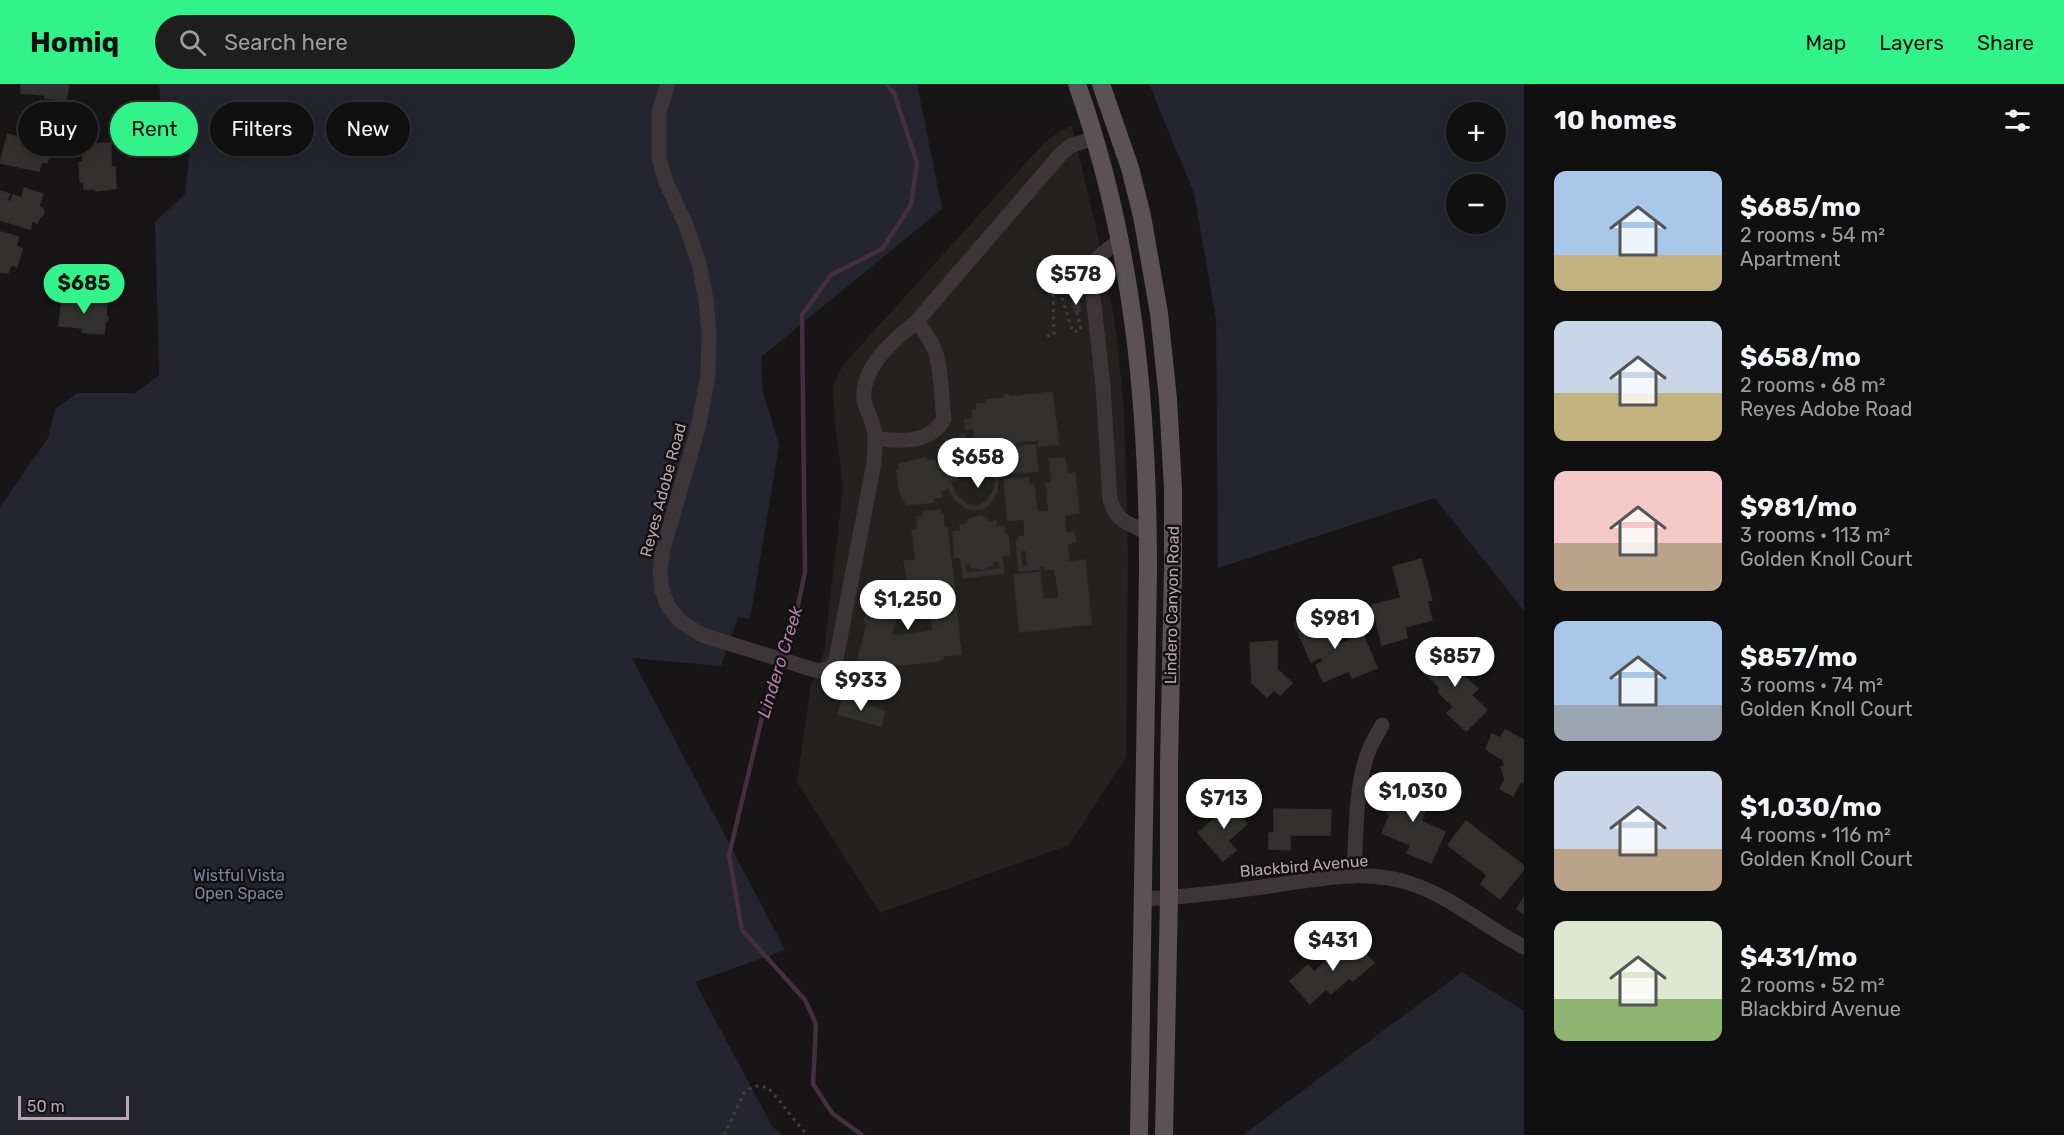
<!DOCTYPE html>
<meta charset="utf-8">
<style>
:root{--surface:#111010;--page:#1e1e1e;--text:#f1f3f6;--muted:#9c9d9f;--line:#303030;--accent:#31f389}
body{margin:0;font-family:Rubik,sans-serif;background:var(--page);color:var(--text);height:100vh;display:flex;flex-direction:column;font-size:22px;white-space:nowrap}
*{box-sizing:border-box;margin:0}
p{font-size:20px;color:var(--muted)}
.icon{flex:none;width:33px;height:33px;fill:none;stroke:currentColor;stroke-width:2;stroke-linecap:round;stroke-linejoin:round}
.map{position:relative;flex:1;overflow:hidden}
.details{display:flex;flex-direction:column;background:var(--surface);width:540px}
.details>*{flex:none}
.hud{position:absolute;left:18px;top:18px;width:570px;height:54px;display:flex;gap:12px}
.buttons{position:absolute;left:1446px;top:18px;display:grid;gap:12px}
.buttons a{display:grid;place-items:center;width:60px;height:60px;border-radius:50%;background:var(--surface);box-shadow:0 3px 15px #0003,0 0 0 2px var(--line);font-size:30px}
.scale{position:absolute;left:18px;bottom:15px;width:111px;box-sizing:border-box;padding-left:6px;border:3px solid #b7a7af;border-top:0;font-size:16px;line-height:21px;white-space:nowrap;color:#b7a7af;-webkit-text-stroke:4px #121010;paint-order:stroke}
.price{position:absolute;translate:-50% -51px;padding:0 14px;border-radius:21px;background:#fff;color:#222;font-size:20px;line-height:39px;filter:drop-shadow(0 2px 3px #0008)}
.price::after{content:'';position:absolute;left:50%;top:36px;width:18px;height:14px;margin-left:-9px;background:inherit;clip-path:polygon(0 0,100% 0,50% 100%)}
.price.active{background:var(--accent);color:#111}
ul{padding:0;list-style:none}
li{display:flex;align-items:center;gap:18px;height:150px;padding:0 30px}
li span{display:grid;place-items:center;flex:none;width:168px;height:120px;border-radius:12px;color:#555}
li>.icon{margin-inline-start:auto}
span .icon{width:72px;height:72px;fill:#fffc;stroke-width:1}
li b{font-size:26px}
h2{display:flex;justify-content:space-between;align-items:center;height:72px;padding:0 30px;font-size:26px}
.tag{padding:0 21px;border-radius:27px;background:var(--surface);box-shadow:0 3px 15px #0003,0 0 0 2px var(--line);font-size:21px;line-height:54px}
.tag.active{background:var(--accent);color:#111}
header{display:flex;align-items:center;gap:36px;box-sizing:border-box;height:84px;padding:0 30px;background:var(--accent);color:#111}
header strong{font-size:28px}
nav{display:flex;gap:33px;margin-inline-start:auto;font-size:21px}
.search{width:420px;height:54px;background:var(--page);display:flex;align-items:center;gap:15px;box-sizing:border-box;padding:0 21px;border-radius:33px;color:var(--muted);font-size:22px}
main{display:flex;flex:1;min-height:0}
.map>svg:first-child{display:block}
.built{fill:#242121}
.green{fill:#25252f;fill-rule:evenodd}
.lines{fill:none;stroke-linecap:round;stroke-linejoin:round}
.stream{stroke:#42303e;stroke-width:4.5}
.building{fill:#333030;stroke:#332f30;stroke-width:1.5;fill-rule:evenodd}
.path{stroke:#433c3f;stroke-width:3;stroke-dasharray:3 4.5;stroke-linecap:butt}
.minor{stroke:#3c3638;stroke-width:15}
.major{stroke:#5b5256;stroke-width:18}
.labels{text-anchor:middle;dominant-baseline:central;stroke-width:5;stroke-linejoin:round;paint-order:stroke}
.street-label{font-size:16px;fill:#b7a7af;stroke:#121010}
.park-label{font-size:16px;fill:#7d83a2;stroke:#121010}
.water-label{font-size:18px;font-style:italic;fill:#b27da5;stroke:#121010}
</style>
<header>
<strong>Homiq</strong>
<div class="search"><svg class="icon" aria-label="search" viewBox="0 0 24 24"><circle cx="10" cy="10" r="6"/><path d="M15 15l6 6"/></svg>Search here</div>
<nav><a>Map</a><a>Layers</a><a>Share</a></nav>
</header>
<main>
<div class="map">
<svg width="1524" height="1051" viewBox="0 0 1524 1051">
<rect width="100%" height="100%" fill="#171515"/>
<polygon class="built" points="1072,42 1106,186 1116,247 1124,323 1128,474 1126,673 1069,761 880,829 797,698 811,600 824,568 843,403 835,339 833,301 843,281 1044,59 1060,47"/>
<g class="green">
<polygon points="159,0 917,0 942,125 761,273 763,308 779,361 750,535 738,533 721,582 632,574 785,866 695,898 772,1042 782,1051 0,1051 0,423 48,354 55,325 77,309 135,309 159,291 155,138 185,110 190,63 161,24"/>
<path d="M1149 0H1524V527L1435 414 1218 484 1216 235 1194 109ZM1496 28V68H1456V28ZM1496 100V140H1456V100Z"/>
<polygon points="1462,888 1524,927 1524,1051 1243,1051"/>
</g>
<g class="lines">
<polyline class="stream" points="862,1051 832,1029 813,1000 816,940 805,916 742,846 729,771 771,596 792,550 805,488 802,231 831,191 882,165 911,121 917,79 894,9 886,0"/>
</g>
<g class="building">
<polygon points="21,0 69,0 66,16 45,14 45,11 21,9"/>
<polygon points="23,42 48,49 46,60 52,61 47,79 41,78 39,87 0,79 8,50 20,54"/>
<polygon points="111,59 111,83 115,83 116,104 96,107 96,105 84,105 84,98 80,98 79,78 83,78 82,60"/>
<polygon points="24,104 43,110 39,122 44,126 43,131 40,133 37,139 32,137 30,145 0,136 0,107 10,110 7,116 11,118 13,111 22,114"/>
<polygon points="0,148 19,153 16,162 22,165 17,183 11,181 8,189 0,188"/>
<polygon points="80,212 99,214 99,218 107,219 106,231 108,233 107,237 105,238 104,250 82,248 83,244 59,242 62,215 80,216"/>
<polygon points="1079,217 1081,227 1074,228 1072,218"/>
<polygon points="1052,308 1059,360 1039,362 1038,353 1036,356 1015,358 1015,361 1011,361 1010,358 991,361 991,357 981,358 980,353 974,353 974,345 966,345 964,336 973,335 972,327 977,326 976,320 987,319 986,316 1005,314 1005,311 1009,311 1009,313"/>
<polygon points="963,350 969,358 955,369 949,361"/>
<polygon points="1035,361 1038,387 1004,390 1002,364"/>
<polygon points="990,364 998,382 997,408 990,419 984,424 974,426 966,424 955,415 948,403 945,404 945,399 950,398 956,411 968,421 977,423 987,417 993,408 996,397 994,380 987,366"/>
<polygon points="926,374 927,377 935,376 936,383 941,382 943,389 956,387 958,396 945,399 946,406 941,407 942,413 933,415 934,418 906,421 905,416 903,416 900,409 897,386 900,386 899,380"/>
<path d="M1065 374 1067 390 1075 389 1079 429 1064 431 1066 449 1074 448 1076 458 1067 460 1069 478 1085 476 1091 540 1020 548 1014 491 1040 488 1043 516 1059 514 1055 485 1045 486 1044 482H1040V485L1019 487 1016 457 1019 456V453L1025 452 1024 435 1008 437 1004 396 1028 394V401H1034L1037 428 1049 427 1046 399H1052L1049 375ZM1026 466 1028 482 1022 483 1020 467Z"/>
<polygon points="940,426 940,430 943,430 944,444 947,444 954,501 909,506 904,477 916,476 912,446 918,445 917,433 923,433 923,428"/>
<path d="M980 432 987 434 988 438 996 437V443L1004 442 1005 451H1008L1010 471 1002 472 1004 489 963 494 961 473 955 474 953 448 961 447 960 441 967 440 969 435ZM993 477H999L1000 485 966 489 965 480 971 479V483L983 485 993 481Z"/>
<polygon points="1421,475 1432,516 1427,517 1432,536 1405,543 1407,554 1382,561 1372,521 1401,514 1393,483"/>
<polygon points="876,498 904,506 891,552 933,547 929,514 941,512 940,506 954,504 961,570 942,572 943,575 932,578 863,584 857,578 868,538 864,538"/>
<polygon points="1317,530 1321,539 1328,536 1338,561 1359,552 1355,543 1362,540 1366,549 1363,550 1377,584 1352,594 1349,587 1323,598 1316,581 1323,578 1321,573 1311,578 1294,539"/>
<polygon points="1277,557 1277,585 1292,599 1280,611 1274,606 1267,613 1252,599 1250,559"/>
<polygon points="1444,563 1464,582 1459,587 1478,605 1471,611 1487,626 1466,647 1447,629 1454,623 1439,609 1439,603 1421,586"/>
<polygon points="843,614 885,627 881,642 838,630"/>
<polygon points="1505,646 1524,656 1524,698 1520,699 1513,712 1500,705 1505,695 1501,683 1505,682 1503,676 1486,665 1492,650 1500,654"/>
<polygon points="1401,698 1432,711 1421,737 1445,748 1431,779 1407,769 1411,761 1382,749 1390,730 1387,729"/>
<polygon points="1235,716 1246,729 1242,733 1247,740 1228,757 1236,766 1223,777 1198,749"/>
<polygon points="1274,725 1331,726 1330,751 1290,751 1290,766 1269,765 1269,749 1274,749"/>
<polygon points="1466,737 1524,782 1524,785 1500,815 1481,800 1487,791 1448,761"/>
<polygon points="1524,813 1524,830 1517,825"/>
<polygon points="1352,854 1374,879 1353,897 1349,894 1331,910 1326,905 1310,920 1290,897 1308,881 1314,888"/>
</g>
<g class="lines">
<g class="path">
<polyline points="1047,252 1054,251 1053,206 1059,205 1073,248 1081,246 1076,223 1080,222"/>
<path d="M724 1051 744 1009 754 1002 767 1003C782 1018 792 1035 808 1051"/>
</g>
<g class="minor">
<path d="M668 0 659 27V74L666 98 686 141 699 179 706 216 709 249 708 292 698 344 663 465 660 486 662 506 668 522 680 537 702 551 818 587C827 586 832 584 836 575L874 379C874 367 877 353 873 342 871 333 865 324 864 315 861 283 895 255 917 237L1060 71 1070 62 1094 54"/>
<path d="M1120 157C1104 168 1094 172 1091 193L1103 302 1110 416C1118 439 1127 438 1148 449"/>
<path d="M875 354C899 358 930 360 944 335 941 314 942 290 936 270 932 257 924 247 917 237"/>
<path d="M1354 792C1356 755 1355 700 1369 666 1373 657 1378 649 1382 641"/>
<path d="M1142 815C1184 813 1227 808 1269 802 1314 796 1364 784 1409 799 1451 812 1485 843 1524 863"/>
</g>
<g class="major">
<path d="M1077 0C1133 158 1148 320 1148 486L1139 1051"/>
<polyline points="1101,0 1130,84 1142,132 1159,229 1168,315 1173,405 1173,486 1169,681 1169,814 1164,1051"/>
</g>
</g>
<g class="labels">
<g class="street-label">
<text transform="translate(663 406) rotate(-75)">Reyes Adobe Road</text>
<text transform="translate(1172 521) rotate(-89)">Lindero Canyon Road</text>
<text transform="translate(1304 782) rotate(-5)">Blackbird Avenue</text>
</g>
<g class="park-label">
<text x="239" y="791">Wistful Vista<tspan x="239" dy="18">Open Space</tspan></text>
</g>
<g class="water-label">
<text transform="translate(780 578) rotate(-73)">Lindero Creek</text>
</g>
</g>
</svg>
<div class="buttons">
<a>+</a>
<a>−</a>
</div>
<div class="scale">50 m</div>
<b class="price" style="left:1076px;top:222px">$578</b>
<b class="price active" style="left:84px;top:231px">$685</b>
<b class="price" style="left:978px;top:405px">$658</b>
<b class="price" style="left:908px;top:547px">$1,250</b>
<b class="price" style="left:1335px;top:566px">$981</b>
<b class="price" style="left:1455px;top:604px">$857</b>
<b class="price" style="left:861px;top:628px">$933</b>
<b class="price" style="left:1413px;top:739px">$1,030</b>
<b class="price" style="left:1224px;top:746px">$713</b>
<b class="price" style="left:1333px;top:888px">$431</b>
<div class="hud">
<a class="tag">Buy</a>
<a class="tag active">Rent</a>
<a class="tag">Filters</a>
<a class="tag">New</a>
</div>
</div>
<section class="details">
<h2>10 homes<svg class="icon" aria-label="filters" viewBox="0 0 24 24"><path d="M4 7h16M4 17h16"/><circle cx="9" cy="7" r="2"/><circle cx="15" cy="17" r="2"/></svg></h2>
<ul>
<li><span style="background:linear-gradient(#a9c7e8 70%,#c2b280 0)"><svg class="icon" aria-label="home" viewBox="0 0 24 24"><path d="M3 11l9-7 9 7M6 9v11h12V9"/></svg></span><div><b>$685/mo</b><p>2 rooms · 54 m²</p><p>Apartment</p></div></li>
<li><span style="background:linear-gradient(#c9d6e8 60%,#c2b280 0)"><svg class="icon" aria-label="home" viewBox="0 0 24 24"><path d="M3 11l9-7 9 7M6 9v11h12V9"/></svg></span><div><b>$658/mo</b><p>2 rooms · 68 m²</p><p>Reyes Adobe Road</p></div></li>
<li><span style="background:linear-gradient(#f6c9c9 60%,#b9a48a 0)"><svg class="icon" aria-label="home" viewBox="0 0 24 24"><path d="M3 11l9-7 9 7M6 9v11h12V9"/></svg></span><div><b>$981/mo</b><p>3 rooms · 113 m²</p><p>Golden Knoll Court</p></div></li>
<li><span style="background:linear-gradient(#a9c7e8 70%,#9aa5b1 0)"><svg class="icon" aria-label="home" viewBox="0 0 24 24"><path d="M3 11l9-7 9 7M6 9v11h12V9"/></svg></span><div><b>$857/mo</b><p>3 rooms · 74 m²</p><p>Golden Knoll Court</p></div></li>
<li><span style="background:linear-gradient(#c9d6e8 65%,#b9a48a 0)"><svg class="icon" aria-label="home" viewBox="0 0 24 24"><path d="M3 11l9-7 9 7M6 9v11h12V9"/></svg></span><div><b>$1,030/mo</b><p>4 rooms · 116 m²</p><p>Golden Knoll Court</p></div></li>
<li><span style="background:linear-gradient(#dfe7d0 65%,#8fb573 0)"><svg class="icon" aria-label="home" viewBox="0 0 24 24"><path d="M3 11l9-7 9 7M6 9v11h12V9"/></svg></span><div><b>$431/mo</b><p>2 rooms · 52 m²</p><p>Blackbird Avenue</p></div></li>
</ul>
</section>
</main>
